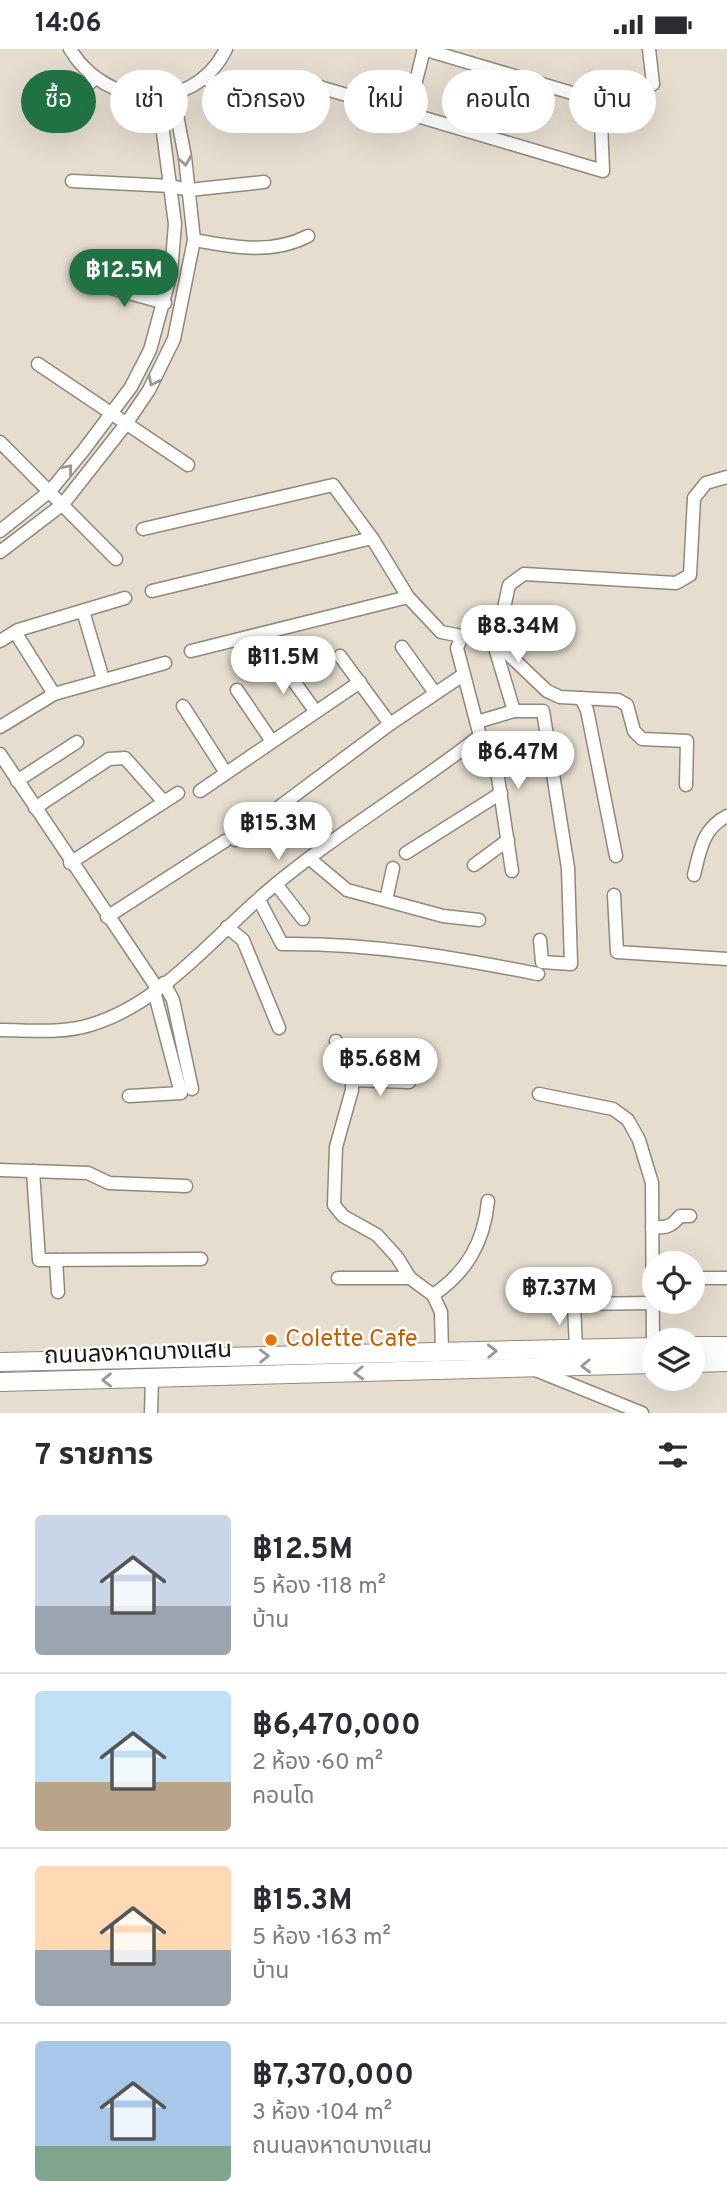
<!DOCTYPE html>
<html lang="th">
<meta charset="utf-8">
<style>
:root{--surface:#fff;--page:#f2f2f3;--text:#2b2b33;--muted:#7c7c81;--line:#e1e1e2;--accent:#217243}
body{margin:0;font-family:Overpass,"Noto Sans Thai",sans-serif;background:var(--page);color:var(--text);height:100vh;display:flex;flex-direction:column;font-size:26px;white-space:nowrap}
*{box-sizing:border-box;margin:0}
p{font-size:23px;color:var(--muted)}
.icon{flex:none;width:38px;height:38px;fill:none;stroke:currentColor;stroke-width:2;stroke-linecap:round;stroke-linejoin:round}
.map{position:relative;height:1364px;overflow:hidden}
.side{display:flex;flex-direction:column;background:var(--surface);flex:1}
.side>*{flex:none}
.banner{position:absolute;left:21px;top:21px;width:686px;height:63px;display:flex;gap:14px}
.buttons{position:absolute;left:642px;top:1202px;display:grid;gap:14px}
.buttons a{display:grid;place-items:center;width:63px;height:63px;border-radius:50%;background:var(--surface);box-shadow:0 7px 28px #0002;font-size:35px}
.price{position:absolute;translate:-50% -60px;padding:0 16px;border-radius:24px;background:#fff;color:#222;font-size:23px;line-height:46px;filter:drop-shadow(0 2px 4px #0008)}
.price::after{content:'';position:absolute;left:50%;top:42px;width:21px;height:16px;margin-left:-10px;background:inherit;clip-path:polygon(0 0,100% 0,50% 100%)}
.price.current{background:var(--accent);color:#fff}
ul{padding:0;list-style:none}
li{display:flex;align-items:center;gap:21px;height:175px;padding:0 35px}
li+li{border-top:2px solid var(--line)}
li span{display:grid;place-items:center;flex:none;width:196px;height:140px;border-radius:7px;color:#555}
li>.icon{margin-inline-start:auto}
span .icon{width:84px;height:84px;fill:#fffc;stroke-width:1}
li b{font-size:30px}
h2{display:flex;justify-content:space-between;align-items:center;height:84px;padding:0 35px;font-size:30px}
.tag{padding:0 24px;border-radius:32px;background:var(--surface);box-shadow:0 7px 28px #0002;font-size:24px;line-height:63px}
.tag.current{background:var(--accent);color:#fff}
.status{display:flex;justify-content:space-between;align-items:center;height:49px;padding:0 35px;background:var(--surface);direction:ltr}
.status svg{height:19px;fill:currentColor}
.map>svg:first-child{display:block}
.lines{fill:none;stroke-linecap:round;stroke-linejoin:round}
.street-casing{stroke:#91887b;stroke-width:15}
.secondary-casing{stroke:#91887b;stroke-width:20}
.street{stroke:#fff;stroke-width:12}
.secondary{stroke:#fff;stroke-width:18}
.oneway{stroke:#989795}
.food-dot{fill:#e8710a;stroke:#fff;stroke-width:2.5}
.labels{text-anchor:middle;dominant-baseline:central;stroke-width:5;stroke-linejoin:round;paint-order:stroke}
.food-label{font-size:24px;fill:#c56008;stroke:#fff;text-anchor:start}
.street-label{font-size:24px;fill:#1b1813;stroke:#fff}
</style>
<div class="status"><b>14:06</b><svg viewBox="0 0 49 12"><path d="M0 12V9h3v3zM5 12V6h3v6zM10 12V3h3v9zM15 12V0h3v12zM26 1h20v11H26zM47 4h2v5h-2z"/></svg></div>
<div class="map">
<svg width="727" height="1364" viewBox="0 0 727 1364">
<rect width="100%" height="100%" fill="#e6ddcf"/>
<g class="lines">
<defs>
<g id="street">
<path d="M70 0C105 59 193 67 226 0"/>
<polyline points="423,0 572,44 600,50 642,41 653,35 649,0"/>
<polyline points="203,29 262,49"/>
<polyline points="306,34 603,122 600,50"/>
<polyline points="55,51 78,45 94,30"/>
<polyline points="408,64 424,0"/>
<polyline points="72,132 171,137 189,141 264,133"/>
<path d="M194 191C233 198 271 206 308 187"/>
<polyline points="93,234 165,254"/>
<polyline points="38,315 188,416"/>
<polyline points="0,393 116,510"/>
<polyline points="143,480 333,436 372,489 408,548 441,583 462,587 495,578"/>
<polyline points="0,482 50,442 83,402 131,338 150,301 171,224 175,175 163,83 153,48"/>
<polyline points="0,503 63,455 126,375 149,341 174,290 194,191 185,108 173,45"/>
<polyline points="152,542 372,489"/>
<polyline points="83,562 103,630"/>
<polyline points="495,578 501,573 509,536 524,525 676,534 690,526 694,449 706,434 727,428"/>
<polyline points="495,578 503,600 547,642 560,648 618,651 627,656 634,682 642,690 687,692 686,736"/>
<polyline points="15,583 54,645"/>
<polyline points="0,592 18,581 125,549"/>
<polyline points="493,592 514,662"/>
<polyline points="402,598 435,644"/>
<polyline points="191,602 408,548"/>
<polyline points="340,607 390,675"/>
<polyline points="279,612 316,663"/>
<polyline points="237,641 271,691"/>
<polyline points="581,649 587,661 616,807"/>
<polyline points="183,657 226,724"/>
<polyline points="477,673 514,662 543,662 568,819 571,915 542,913 540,891"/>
<polyline points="0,678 54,645 165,614"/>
<polyline points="480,687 493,695 512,822"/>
<polyline points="0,705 157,939"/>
<polyline points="17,732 77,693"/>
<polyline points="200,742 360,633"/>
<polyline points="35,759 109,710 125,709 164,753"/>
<polyline points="235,791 390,675 463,626"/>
<polyline points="406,804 501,744"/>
<polyline points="310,810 347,841 443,867 479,871"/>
<polyline points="70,814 178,744"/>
<polyline points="474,816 508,791"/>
<path d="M694 826C700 801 703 779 727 767"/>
<polyline points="276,835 303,870"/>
<polyline points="614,846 617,903 727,910"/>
<path d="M259 851 282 895C370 894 452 908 538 925"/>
<polyline points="386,851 393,819"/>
<polyline points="107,868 225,792"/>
<polyline points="227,878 243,891 279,979"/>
<polyline points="164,934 173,951 192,1040"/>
<path d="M0 981C30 981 61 985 90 976 162 955 215 886 270 840 337 784 412 740 480 687L457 599 462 587"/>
<polyline points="336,992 352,1031 352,1041 336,1098 334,1156 343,1167 377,1186 397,1208 410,1229 433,1246 441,1263 442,1303"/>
<polyline points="352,1031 409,1033"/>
<polyline points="539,1045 613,1060 628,1071 639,1091 652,1134 653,1298"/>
<polyline points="129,1047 181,1044 154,942"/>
<polyline points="0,1121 88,1124 109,1134 186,1137"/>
<polyline points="33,1122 39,1211 201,1210"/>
<path d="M652 1178C666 1179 671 1178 680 1167H690"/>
<polyline points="56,1211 58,1243"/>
<polyline points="338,1229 410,1229"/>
<polyline points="693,1229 727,1229"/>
<path d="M433 1246C467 1223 484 1193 488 1152"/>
<polyline points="576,1300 574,1255 652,1254"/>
<polyline points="533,1320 642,1364"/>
<polyline points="151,1364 152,1330"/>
</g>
<g id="secondary">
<polyline points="693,1297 727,1297"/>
<polyline points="0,1313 654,1298"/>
<polyline points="693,1314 727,1313"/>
<polyline points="0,1333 654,1315"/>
</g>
</defs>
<use href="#street" class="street-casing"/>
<use href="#secondary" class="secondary-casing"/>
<use href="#street" class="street"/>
<use href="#secondary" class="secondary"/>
</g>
<defs><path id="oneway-chevron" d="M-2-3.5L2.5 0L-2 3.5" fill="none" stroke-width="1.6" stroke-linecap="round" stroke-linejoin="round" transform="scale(1.75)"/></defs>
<g class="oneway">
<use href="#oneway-chevron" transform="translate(185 112) rotate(81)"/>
<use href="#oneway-chevron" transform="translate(153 332) rotate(116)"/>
<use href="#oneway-chevron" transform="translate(68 420) rotate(-50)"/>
<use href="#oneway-chevron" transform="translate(492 1302) rotate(-2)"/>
<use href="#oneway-chevron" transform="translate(264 1307) rotate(-1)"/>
<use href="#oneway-chevron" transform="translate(586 1317) rotate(178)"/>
<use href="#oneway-chevron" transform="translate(359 1324) rotate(178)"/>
<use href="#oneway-chevron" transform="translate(107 1331) rotate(179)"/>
</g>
<circle class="food-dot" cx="271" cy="1291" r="7"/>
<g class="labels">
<g class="food-label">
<text x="285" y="1291">Colette Cafe</text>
</g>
<g class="street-label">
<text transform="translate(138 1305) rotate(-2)">ถนนลงหาดบางแสน</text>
</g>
</g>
</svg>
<div class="buttons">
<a><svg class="icon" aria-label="locate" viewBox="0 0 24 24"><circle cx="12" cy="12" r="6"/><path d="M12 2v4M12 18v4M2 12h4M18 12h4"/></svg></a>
<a><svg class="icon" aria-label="layers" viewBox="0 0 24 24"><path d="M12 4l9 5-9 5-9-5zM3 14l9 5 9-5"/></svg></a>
</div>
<b class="price current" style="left:124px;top:260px">฿12.5M</b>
<b class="price" style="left:518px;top:616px">฿8.34M</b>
<b class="price" style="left:283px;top:647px">฿11.5M</b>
<b class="price" style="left:518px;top:742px">฿6.47M</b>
<b class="price" style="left:278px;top:813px">฿15.3M</b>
<b class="price" style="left:380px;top:1049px">฿5.68M</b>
<b class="price" style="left:559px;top:1278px">฿7.37M</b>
<div class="banner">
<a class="tag current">ซื้อ</a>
<a class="tag">เช่า</a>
<a class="tag">ตัวกรอง</a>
<a class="tag">ใหม่</a>
<a class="tag">คอนโด</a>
<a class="tag">บ้าน</a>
</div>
</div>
<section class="side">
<h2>7 รายการ<svg class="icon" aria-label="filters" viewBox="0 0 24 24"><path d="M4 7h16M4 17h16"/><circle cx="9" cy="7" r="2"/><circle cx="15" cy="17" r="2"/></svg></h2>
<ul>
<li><span style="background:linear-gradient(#c9d6e8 65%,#9aa5b1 0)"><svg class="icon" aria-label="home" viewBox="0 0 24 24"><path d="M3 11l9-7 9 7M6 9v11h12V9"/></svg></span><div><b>฿12.5M</b><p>5 ห้อง · 118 m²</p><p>บ้าน</p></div></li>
<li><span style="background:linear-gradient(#bfe0f5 65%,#b9a48a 0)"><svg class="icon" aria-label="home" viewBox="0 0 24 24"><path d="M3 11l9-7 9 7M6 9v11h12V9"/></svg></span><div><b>฿6,470,000</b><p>2 ห้อง · 60 m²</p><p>คอนโด</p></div></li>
<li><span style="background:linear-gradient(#ffd9b3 60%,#9aa5b1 0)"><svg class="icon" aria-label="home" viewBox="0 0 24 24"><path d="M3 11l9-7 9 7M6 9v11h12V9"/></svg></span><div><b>฿15.3M</b><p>5 ห้อง · 163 m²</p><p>บ้าน</p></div></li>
<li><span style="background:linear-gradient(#a9c7e8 75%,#7fa58c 0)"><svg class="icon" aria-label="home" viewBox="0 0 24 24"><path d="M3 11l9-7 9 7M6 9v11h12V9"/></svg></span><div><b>฿7,370,000</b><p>3 ห้อง · 104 m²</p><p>ถนนลงหาดบางแสน</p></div></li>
</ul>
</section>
